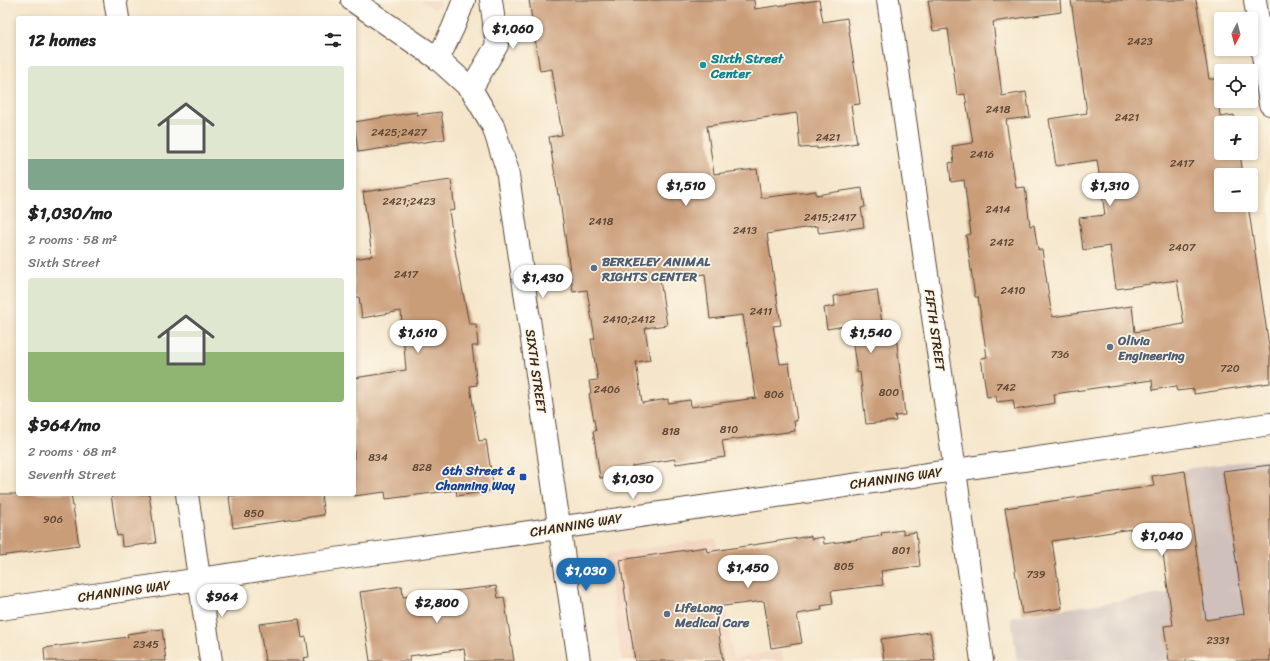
<!DOCTYPE html>
<meta charset="utf-8">
<style>
:root{--surface:#fff;--page:#f2f2f2;--text:#222;--muted:#767676;--accent:#1f6fb2}
body{margin:0;font-family:Sriracha,sans-serif;background:var(--page);color:var(--text);height:100vh;display:flex;flex-direction:column;font-size:15px;white-space:nowrap}
*{box-sizing:border-box;margin:0}
p{font-size:13px;color:var(--muted)}
.icon{flex:none;width:22px;height:22px;fill:none;stroke:currentColor;stroke-width:2;stroke-linecap:round;stroke-linejoin:round}
.map{position:relative;flex:1;overflow:hidden}
.drawer{position:absolute;left:16px;top:16px;width:340px;height:480px;display:flex;flex-direction:column;background:var(--surface);border-radius:4px;box-shadow:0 2px 6px #0003}
.drawer>*{flex:none}
.needle{width:26px;rotate:186deg}
.fabs{position:absolute;left:1214px;top:12px;display:grid;gap:8px}
.fabs a{display:grid;place-items:center;width:44px;height:44px;border-radius:4px;background:var(--surface);box-shadow:0 2px 6px #0003;font-size:20px}
.price{position:absolute;translate:-50% -34px;padding:0 9px;border-radius:14px;background:#fff;color:#222;font-size:13px;line-height:26px;filter:drop-shadow(0 1px 2px #0008)}
.price::after{content:'';position:absolute;left:50%;top:24px;width:12px;height:9px;margin-left:-6px;background:inherit;clip-path:polygon(0 0,100% 0,50% 100%)}
.price.current{background:var(--accent);color:#fff}
ul{padding:0;list-style:none}
li{display:grid;align-content:center;gap:8px;height:212px;padding:0 12px}
li span{display:grid;place-items:center;height:124px;border-radius:4px;color:#555}
li>.icon{margin-inline-start:auto}
span .icon{width:72px;height:72px;fill:#fffc;stroke-width:1}
li b{font-size:17px}
h2{display:flex;justify-content:space-between;align-items:center;height:48px;padding:0 12px;font-size:17px}
.map>svg:first-child{display:block}
.built{fill:#f3d4bf}
.industrial{fill:#cfc0bb}
.building{fill:#ca9d79;fill-rule:evenodd}
.lines{fill:none;stroke-linecap:round;stroke-linejoin:round}
.minor-casing{stroke:#574638;stroke-width:24}
.minor{stroke:#fff;stroke-width:22}
.culture-dot{fill:#0f9aa8;stroke:#fcf5e5;stroke-width:1.5}
.service-dot{fill:#5c6f8a;stroke:#fcf5e5;stroke-width:1.5}
.transit-dot{fill:#1a4fb4;stroke:#fcf5e5;stroke-width:1.5}
.labels{text-anchor:middle;dominant-baseline:central;stroke-width:3.5;stroke-linejoin:round;paint-order:stroke}
.number-label{font-size:11px;fill:#5f4735}
.culture-label{font-size:13px;font-weight:bold;fill:#0d838f;stroke:#fcf5e5;text-anchor:start}
.service-label{font-size:13px;font-weight:bold;fill:#4e5e75;stroke:#fcf5e5;text-anchor:start}
.street-label{font-size:13px;fill:#3b2a1e;stroke:#fcf5e5}
.transit-label{font-size:13px;font-weight:bold;fill:#164399;stroke:#fcf5e5;text-anchor:end}
</style>
<div class="map">
<svg width="1270" height="661" viewBox="0 0 1270 661">
<rect width="100%" height="100%" fill="#fcf5e5"/>
<filter id="ink" filterUnits="userSpaceOnUse"><feTurbulence type="fractalNoise" baseFrequency=".025" numOctaves="2"/><feDisplacementMap in="SourceGraphic" scale="8" xChannelSelector="R" yChannelSelector="G"/><feConvolveMatrix kernelMatrix="1 2 1 2 8 2 1 2 1" color-interpolation-filters="sRGB"/></filter>
<filter id="wash" filterUnits="userSpaceOnUse"><feTurbulence type="fractalNoise" baseFrequency=".012" numOctaves="4" result="noise"/><feDisplacementMap in="SourceGraphic" scale="16" xChannelSelector="R" yChannelSelector="G"/><feGaussianBlur stdDeviation="0.9" result="paint"/><feColorMatrix in="noise" values="0 0 0 0 0 0 0 0 0 0 0 0 0 0 0 0 0 1.4 0 .05"/><feComposite in="paint" operator="in"/></filter>
<g filter="url(#wash)">
<rect width="100%" height="100%" fill="#f5e6cb"/>
<g class="built">
<polygon points="420,0 440,0 440,4 434,9"/>
<polygon points="716,538 733,658 782,650 783,661 622,661 606,554"/>
</g>
<polygon class="industrial" points="1270,458 1270,661 1017,661 1011,617 1202,588 1185,469"/>
<g id="blocks">
<g class="building">
<path d="M529 0H754L755 9 819 0 823 22 847 18 860 104 851 105 857 143 817 149V147L800 148 797 113 707 126 714 174 757 169 761 198 816 191V195L862 188 865 207 861 208 864 227 819 233 817 226 767 234 781 325 773 326 780 364 789 363 797 421H794L795 431 722 441 725 457 676 464 675 459 632 466 633 473 600 478 593 431H596L589 394 591 393 589 381 598 380 591 339H595L587 290 573 292 559 194 558 195 549 137 562 135 552 69 540 71ZM705 274 710 319 743 315 756 398 691 407 690 400 668 403V399L642 403 636 362 650 360 645 328 667 325 660 280Z"/>
<polygon points="928,0 1060,0 1061,12 993,22 1002,96 1026,92 1030,117 1006,120 1016,188 1025,187 1030,226 1034,225 1038,250 1042,250 1052,317 1132,306 1135,332 1184,324 1177,280 1116,289 1110,246 1083,250 1079,218 1105,215 1097,160 1056,166 1049,119 1087,113 1071,0 1196,0 1209,79 1216,79 1220,117 1234,115 1235,123 1221,123 1221,153 1240,153 1243,175 1221,175 1221,205 1248,205 1270,353 1270,383 1194,394 1194,389 1177,391 1176,386 1153,390 1152,380 1054,394 1055,403 1015,410 1013,400 997,402 996,396 987,397 981,358 987,357 978,297 975,297 966,235 971,234 964,180 951,182 949,163 954,162 952,146 973,143 965,94 957,95 948,29 933,31"/>
<polygon points="417,112 417,115 441,112 445,139 358,152 354,122"/>
<polygon points="451,180 455,210 449,211 456,256 469,324 476,324 478,346 472,346 477,385 470,386 479,441 486,440 494,490 457,496 456,490 386,499 385,492 354,496 354,378 406,370 401,311 362,318 359,297 354,297 354,259 372,256 363,192"/>
<polygon points="877,290 884,336 896,335 905,415 895,416 896,421 866,424 860,372 857,373 850,325 827,329 824,308 835,306 834,296"/>
<polygon points="1270,465 1270,661 1169,661 1164,626 1173,625 1159,525 1052,541 1062,608 1022,614 1005,508 1154,486 1152,476 1185,471 1206,620 1244,614 1223,471"/>
<polygon points="0,494 71,494 79,545 0,556"/>
<polygon points="111,494 149,494 156,543 122,547 121,535 117,536"/>
<polygon points="248,494 321,494 324,515 233,528 229,496"/>
<polygon points="903,530 903,534 916,532 920,566 881,571 883,585 831,591 833,604 821,606 822,610 797,614 802,643 771,648 764,601 715,607 723,661 635,661 620,560 706,547 707,552 811,536 811,539 823,537 824,544 882,536 881,533"/>
<polygon points="402,586 403,597 496,586 498,598 504,597 514,661 466,661 464,649 409,656 410,661 370,661 360,592"/>
<polygon points="299,619 302,638 306,637 309,657 303,658 304,661 265,661 259,624"/>
<polygon points="162,629 166,661 45,661 44,648 128,637 127,634"/>
<polygon points="930,632 935,661 884,661 881,639"/>
</g>
</g>
</g>
<g filter="url(#ink)">
<use href="#blocks" fill-opacity="0" stroke="#574638" stroke-width="1"/>
<g class="lines">
<defs>
<g id="minor">
<polyline points="115,0 118,18"/>
<polyline points="352,0 438,59 471,89 493,126 507,169 579,661"/>
<polyline points="888,0 982,661"/>
<polyline points="1255,0 1270,104"/>
<polyline points="438,59 453,28 464,0"/>
<polyline points="471,89 497,45 491,0"/>
<polyline points="187,494 211,661"/>
<polyline points="0,609 306,563 523,533 1270,424"/>
</g>
</defs>
<use href="#minor" class="minor-casing"/>
<use href="#minor" class="minor"/>
</g>
</g>
<circle class="culture-dot" cx="703" cy="65" r="4"/>
<g class="service-dot">
<circle cx="594" cy="268" r="4"/>
<circle cx="1110" cy="347" r="4"/>
<circle cx="667" cy="614" r="4"/>
</g>
<rect class="transit-dot" x="519" y="473" width="8" height="8" rx="2"/>
<g class="labels">
<g class="number-label">
<text x="1140" y="41">2423</text>
<text x="998" y="109">2418</text>
<text x="1127" y="117">2421</text>
<text x="399" y="132">2425;2427</text>
<text x="828" y="137">2421</text>
<text x="982" y="154">2416</text>
<text x="1182" y="163">2417</text>
<text x="409" y="201">2421;2423</text>
<text x="998" y="209">2414</text>
<text x="830" y="217">2415;2417</text>
<text x="601" y="221">2418</text>
<text x="745" y="230">2413</text>
<text x="1002" y="242">2412</text>
<text x="1182" y="247">2407</text>
<text x="406" y="274">2417</text>
<text x="1013" y="290">2410</text>
<text x="761" y="311">2411</text>
<text x="629" y="319">2410;2412</text>
<text x="1060" y="354">736</text>
<text x="1230" y="368">720</text>
<text x="1006" y="387">742</text>
<text x="607" y="389">2406</text>
<text x="889" y="392">800</text>
<text x="774" y="394">806</text>
<text x="729" y="429">810</text>
<text x="671" y="431">818</text>
<text x="378" y="457">834</text>
<text x="422" y="467">828</text>
<text x="254" y="513">850</text>
<text x="53" y="519">906</text>
<text x="901" y="550">801</text>
<text x="844" y="566">805</text>
<text x="1036" y="574">739</text>
<text x="1218" y="640">2331</text>
<text x="146" y="644">2345</text>
</g>
<g class="culture-label">
<text x="711" y="58">Sixth Street<tspan x="711" dy="15">Center</tspan></text>
</g>
<g class="service-label">
<text x="602" y="261">BERKELEY ANIMAL<tspan x="602" dy="15">RIGHTS CENTER</tspan></text>
<text x="1118" y="340">Olivia<tspan x="1118" dy="15">Engineering</tspan></text>
<text x="675" y="607">LifeLong<tspan x="675" dy="15">Medical Care</tspan></text>
</g>
<g class="street-label">
<text transform="translate(935 330) rotate(82)">FIFTH STREET</text>
<text transform="translate(536 371) rotate(82)">SIXTH STREET</text>
<text transform="translate(896 478) rotate(-8)">CHANNING WAY</text>
<text transform="translate(576 525) rotate(-9)">CHANNING WAY</text>
<text transform="translate(124 591) rotate(-8)">CHANNING WAY</text>
</g>
<g class="transit-label">
<text x="515" y="470">6th Street &amp;<tspan x="515" dy="15">Channing Way</tspan></text>
</g>
</g>
</svg>
<div class="fabs">
<a><svg class="needle" viewBox="-14 -14 28 28"><path d="M0-13l5 13h-10z" fill="#e53935"/><path d="M0 13l5-13h-10z" fill="#767676"/></svg></a>
<a><svg class="icon" aria-label="locate" viewBox="0 0 24 24"><circle cx="12" cy="12" r="6"/><path d="M12 2v4M12 18v4M2 12h4M18 12h4"/></svg></a>
<a>+</a>
<a>−</a>
</div>
<b class="price" style="left:513px;top:50px">$1,060</b>
<b class="price" style="left:686px;top:207px">$1,510</b>
<b class="price" style="left:1110px;top:207px">$1,310</b>
<b class="price" style="left:543px;top:299px">$1,430</b>
<b class="price" style="left:418px;top:354px">$1,610</b>
<b class="price" style="left:871px;top:354px">$1,540</b>
<b class="price" style="left:633px;top:500px">$1,030</b>
<b class="price" style="left:1162px;top:557px">$1,040</b>
<b class="price" style="left:748px;top:589px">$1,450</b>
<b class="price current" style="left:586px;top:592px">$1,030</b>
<b class="price" style="left:222px;top:618px">$964</b>
<b class="price" style="left:437px;top:624px">$2,800</b>
<section class="drawer">
<h2>12 homes<svg class="icon" aria-label="filters" viewBox="0 0 24 24"><path d="M4 7h16M4 17h16"/><circle cx="9" cy="7" r="2"/><circle cx="15" cy="17" r="2"/></svg></h2>
<ul>
<li><span style="background:linear-gradient(#dfe7d0 75%,#7fa58c 0)"><svg class="icon" aria-label="home" viewBox="0 0 24 24"><path d="M3 11l9-7 9 7M6 9v11h12V9"/></svg></span><div><b>$1,030/mo</b><p>2 rooms · 58 m²</p><p>Sixth Street</p></div></li>
<li><span style="background:linear-gradient(#dfe7d0 60%,#8fb573 0)"><svg class="icon" aria-label="home" viewBox="0 0 24 24"><path d="M3 11l9-7 9 7M6 9v11h12V9"/></svg></span><div><b>$964/mo</b><p>2 rooms · 68 m²</p><p>Seventh Street</p></div></li>
</ul>
</section>
</div>
